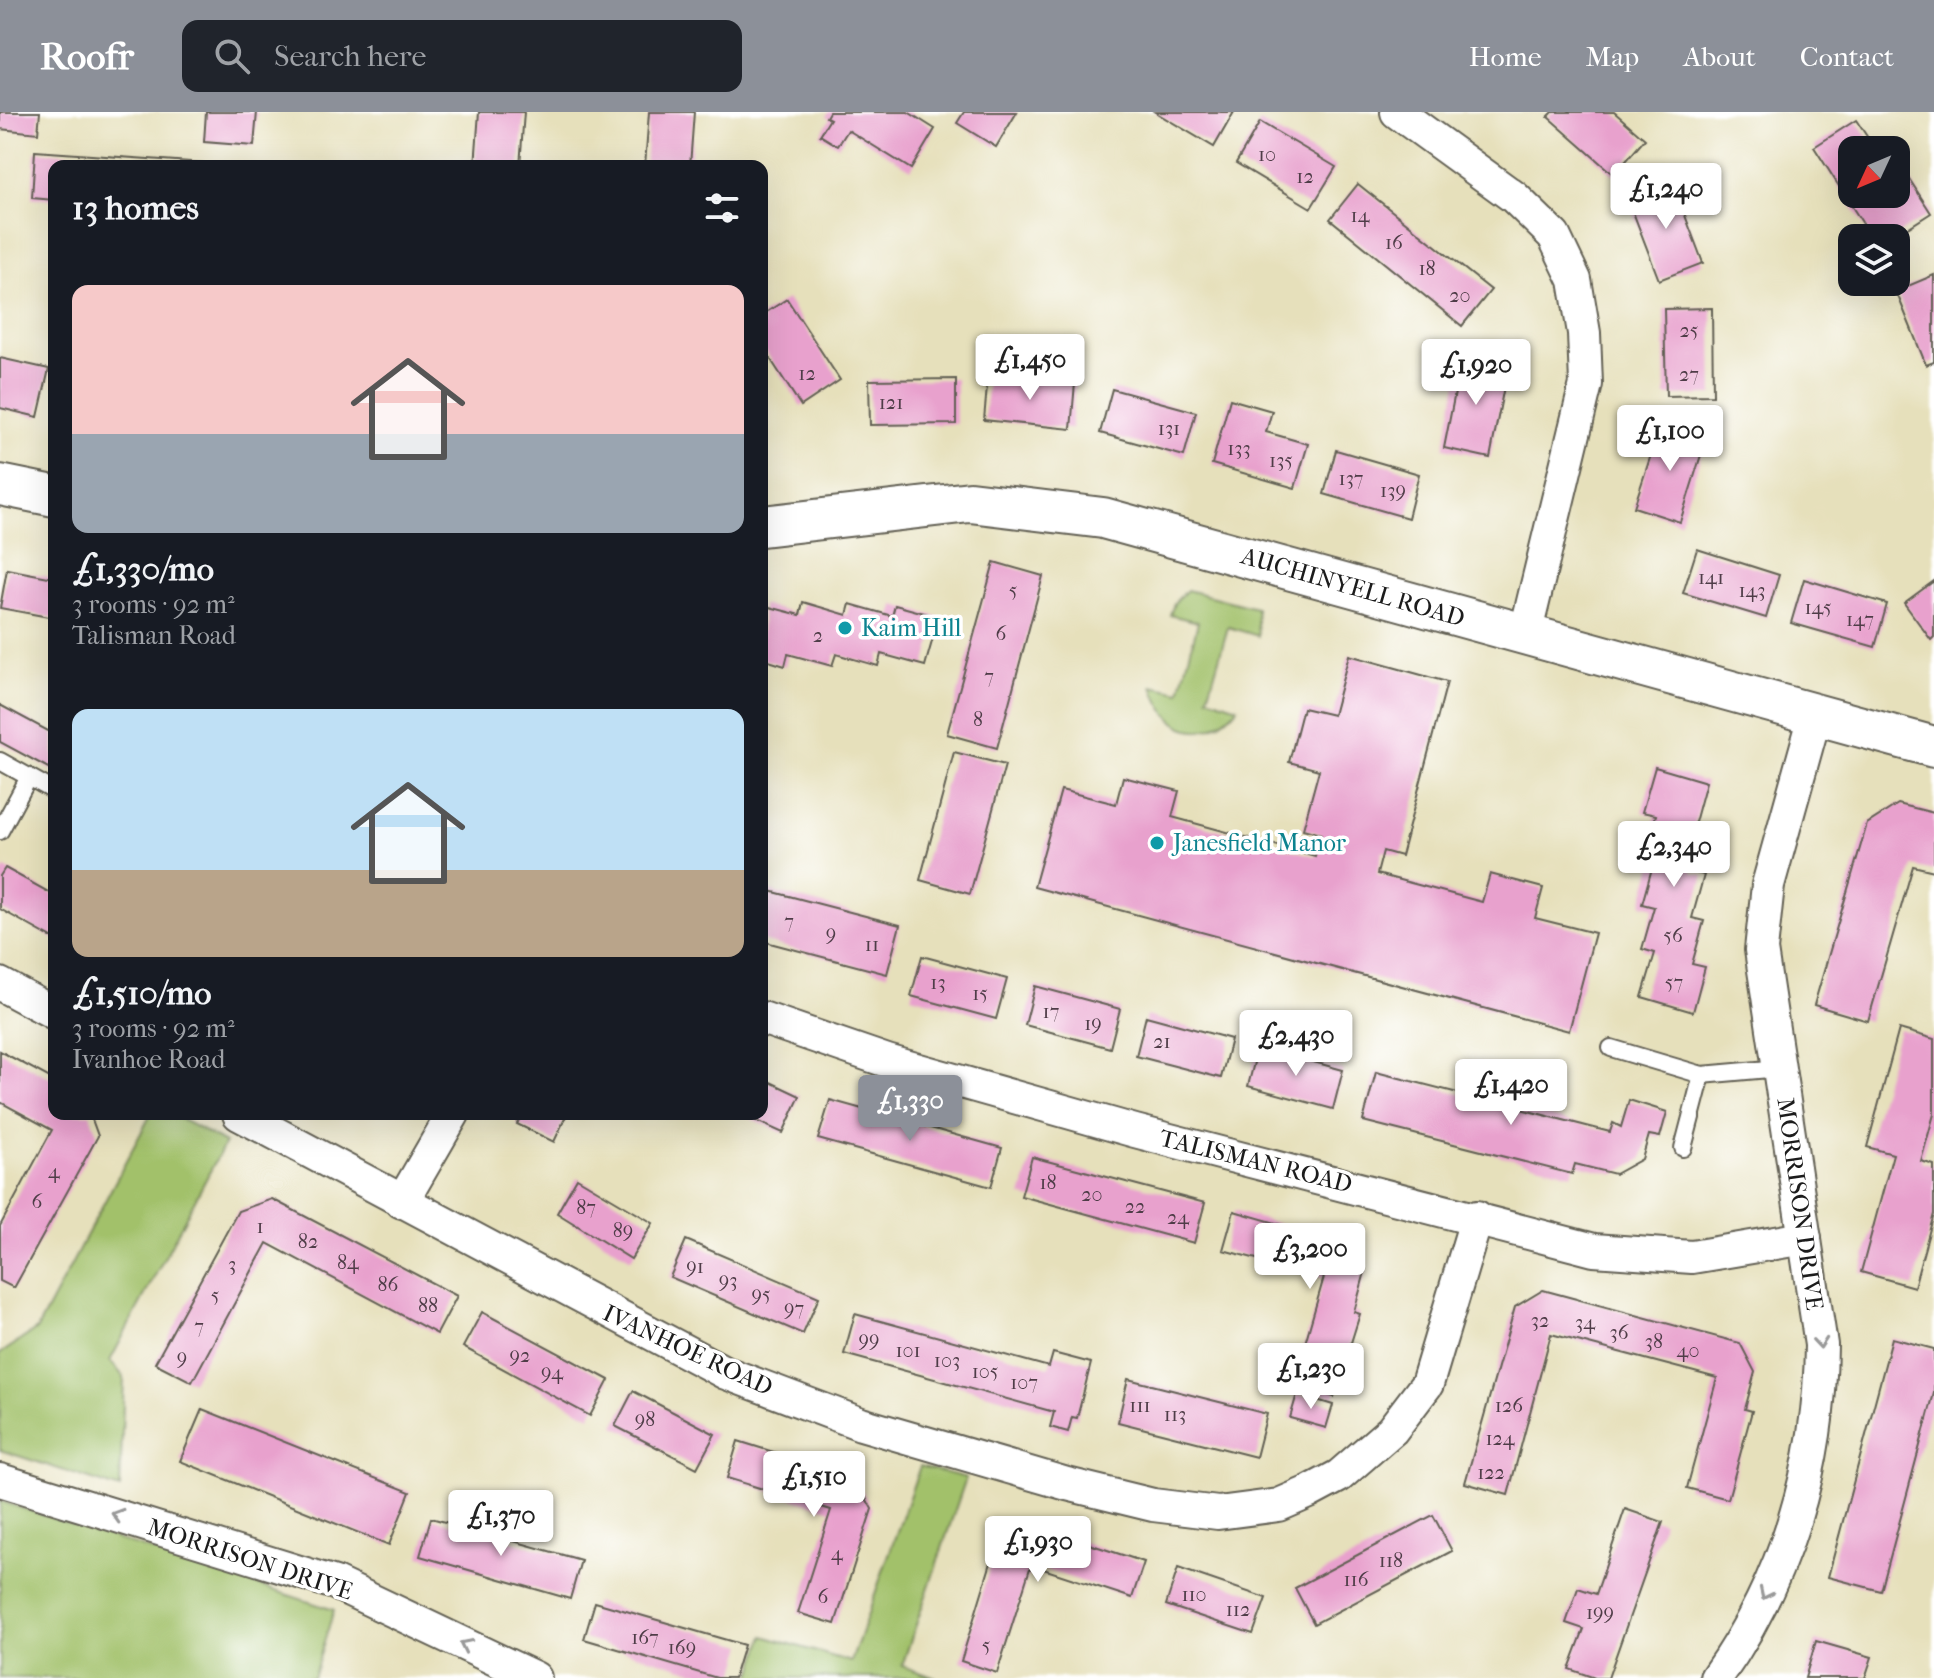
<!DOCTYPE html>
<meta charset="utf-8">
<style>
:root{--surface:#171b24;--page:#20242c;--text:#f1f3f6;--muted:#9ea1a6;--accent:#8c9099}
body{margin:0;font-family:"IM FELL French Canon",serif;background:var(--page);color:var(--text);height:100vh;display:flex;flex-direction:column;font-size:30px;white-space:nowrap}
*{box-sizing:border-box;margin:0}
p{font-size:26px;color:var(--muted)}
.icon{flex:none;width:44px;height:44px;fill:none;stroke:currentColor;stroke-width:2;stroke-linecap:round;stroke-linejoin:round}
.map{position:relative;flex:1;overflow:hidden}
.sheet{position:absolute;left:48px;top:48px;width:720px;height:960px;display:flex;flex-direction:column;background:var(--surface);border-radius:16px;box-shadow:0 8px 32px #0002}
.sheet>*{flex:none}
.needle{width:52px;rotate:226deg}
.fabs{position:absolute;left:1838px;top:24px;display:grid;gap:16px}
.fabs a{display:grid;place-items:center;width:72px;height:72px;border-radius:16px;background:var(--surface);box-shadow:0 8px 32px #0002;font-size:40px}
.price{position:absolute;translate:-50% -68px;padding:0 18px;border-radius:8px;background:#fff;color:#222;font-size:26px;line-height:52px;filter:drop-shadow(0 2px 4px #0008)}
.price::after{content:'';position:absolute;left:50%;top:48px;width:24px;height:18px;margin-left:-12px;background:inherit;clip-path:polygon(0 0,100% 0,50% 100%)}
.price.current{background:var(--accent);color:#fff}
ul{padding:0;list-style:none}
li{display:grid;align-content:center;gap:16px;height:424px;padding:0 24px}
li span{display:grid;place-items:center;height:248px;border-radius:16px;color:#555}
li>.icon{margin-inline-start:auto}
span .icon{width:144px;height:144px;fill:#fffc;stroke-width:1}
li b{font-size:34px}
h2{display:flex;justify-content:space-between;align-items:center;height:96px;padding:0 24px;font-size:34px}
header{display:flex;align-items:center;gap:48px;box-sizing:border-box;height:112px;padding:0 40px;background:var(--accent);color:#fff}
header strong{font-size:38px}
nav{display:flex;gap:44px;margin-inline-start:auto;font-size:28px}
.search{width:560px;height:72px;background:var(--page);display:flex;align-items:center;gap:20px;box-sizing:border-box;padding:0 28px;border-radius:16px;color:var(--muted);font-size:30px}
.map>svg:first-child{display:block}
.green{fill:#a2c16a;stroke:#5f6e43;stroke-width:2}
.building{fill:#e8a1cd}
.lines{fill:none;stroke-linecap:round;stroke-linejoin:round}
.service-casing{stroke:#636154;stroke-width:20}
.minor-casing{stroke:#636154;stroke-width:36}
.tertiary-casing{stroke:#636154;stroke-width:44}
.service{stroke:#fff;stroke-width:16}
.minor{stroke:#fff;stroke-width:32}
.tertiary{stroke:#fff;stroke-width:40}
.oneway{stroke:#999}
.culture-dot{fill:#0f9aa8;stroke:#fff;stroke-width:3}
.labels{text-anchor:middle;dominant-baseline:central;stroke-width:7;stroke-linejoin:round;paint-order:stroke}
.number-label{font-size:20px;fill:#4f3d48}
.street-label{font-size:24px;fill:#1c1c1c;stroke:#fff}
.culture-label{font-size:24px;fill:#0d838f;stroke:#fff;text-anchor:start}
</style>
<header>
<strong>Roofr</strong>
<div class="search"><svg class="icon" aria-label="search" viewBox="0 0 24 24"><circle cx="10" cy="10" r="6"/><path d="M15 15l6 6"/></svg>Search here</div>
<nav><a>Home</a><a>Map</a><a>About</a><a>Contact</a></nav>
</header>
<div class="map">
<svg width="1934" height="1566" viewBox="0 0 1934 1566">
<rect width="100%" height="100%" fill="#fff"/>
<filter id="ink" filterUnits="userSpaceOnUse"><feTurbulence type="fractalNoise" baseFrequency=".0125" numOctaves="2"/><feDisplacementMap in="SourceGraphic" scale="16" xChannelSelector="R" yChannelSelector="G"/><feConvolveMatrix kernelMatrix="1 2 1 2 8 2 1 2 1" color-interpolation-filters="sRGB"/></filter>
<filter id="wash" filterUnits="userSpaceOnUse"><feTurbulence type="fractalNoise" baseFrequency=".006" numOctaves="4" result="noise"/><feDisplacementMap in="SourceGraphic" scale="32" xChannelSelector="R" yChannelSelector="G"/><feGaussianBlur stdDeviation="1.8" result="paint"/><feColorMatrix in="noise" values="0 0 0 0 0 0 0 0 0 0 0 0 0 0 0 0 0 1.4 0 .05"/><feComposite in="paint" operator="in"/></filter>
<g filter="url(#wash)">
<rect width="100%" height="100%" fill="#e6e0bb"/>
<g class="green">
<path d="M1187 478 1256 496 1258 524 1228 515 1208 585 1238 595C1204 635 1167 620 1153 574L1180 580 1198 510 1170 503 1174 491Z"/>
<polygon points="151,1002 172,1002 225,1031 110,1249 124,1265 120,1377 0,1338 0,1242 37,1217"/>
<polygon points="920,1354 966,1366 902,1554 936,1566 751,1566 764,1524 851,1550"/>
<polygon points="0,1389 334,1498 313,1566 0,1566"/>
</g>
<g id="blocks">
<g class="building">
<polygon points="0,0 40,0 38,21 0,17"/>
<polygon points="206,0 257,0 254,34 204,30"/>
<polygon points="479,0 524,0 520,54 475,54"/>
<polygon points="649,0 694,0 690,54 645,54"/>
<polygon points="829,0 908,0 935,17 911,57 848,18 838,34 820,23 830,7 826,5"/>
<polygon points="964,0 1017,0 996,35 957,11"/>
<polygon points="1155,0 1234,0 1214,35"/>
<polygon points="1553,0 1614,0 1645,27 1614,63 1548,5"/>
<polygon points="1856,8 1876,38 1852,38 1852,82 1896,82 1896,68 1898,71 1908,65 1931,101 1892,126 1872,126 1814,35"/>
<polygon points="1260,10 1336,55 1311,96 1236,51"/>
<polygon points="35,39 204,51 204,54 54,54 54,88 32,86"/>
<polygon points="1672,69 1703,151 1659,168 1628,87"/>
<polygon points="1358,72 1491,178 1462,214 1330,107"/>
<polygon points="1934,163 1934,250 1926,253 1896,179"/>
<polygon points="787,187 840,268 801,294 762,234 762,203"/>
<polygon points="1712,196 1713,283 1666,284 1664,197"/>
<polygon points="1462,245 1508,254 1490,346 1444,336"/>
<polygon points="0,246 49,257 38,305 0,296"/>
<polygon points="988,263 1075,271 1071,317 984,308"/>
<polygon points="956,267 956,312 870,313 869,268"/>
<polygon points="1112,277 1196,300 1184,344 1100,321"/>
<polygon points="1230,287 1272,299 1266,320 1308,332 1295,376 1212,352"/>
<polygon points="1661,312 1706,327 1680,410 1634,395"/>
<polygon points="1336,338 1419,362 1408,406 1324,382"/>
<polygon points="1697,437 1779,463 1766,506 1683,481"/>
<polygon points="994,450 1043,464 997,636 947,622"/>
<polygon points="7,457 54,466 54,506 0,496"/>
<polygon points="1804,467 1887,492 1875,535 1791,511"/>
<polygon points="1934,469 1934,525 1931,528 1904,491"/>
<polygon points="803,490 847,503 850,492 892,504 895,493 939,505 925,554 881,542 878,554 836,542 832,554 788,542 785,554 762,547 762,493 800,503"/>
<polygon points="1349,543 1447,570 1401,744 1383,739 1377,762 1482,790 1490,762 1543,776 1535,806 1595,821 1569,919 1034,775 1061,678 1116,692 1123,665 1179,679 1172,705 1315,744 1321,722 1303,717 1319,658 1289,650 1303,596 1333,603"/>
<polygon points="0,593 54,622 54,659 0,630"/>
<polygon points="954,640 1005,653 970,782 920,768"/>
<polygon points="1655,655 1706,670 1694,714 1704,717 1692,760 1704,763 1692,806 1704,809 1692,852 1705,855 1693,900 1642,885 1655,841 1642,837 1654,795 1642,792 1654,749 1643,746 1656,703 1642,700"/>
<polygon points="1898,692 1934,701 1934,759 1913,754 1868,909 1814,893 1867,712"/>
<polygon points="5,756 54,783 54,827 0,797 0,764"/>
<polygon points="762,777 900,813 887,862 762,829"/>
<polygon points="922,844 1007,867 996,907 911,884"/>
<polygon points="1035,874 1120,897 1110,936 1025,913"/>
<polygon points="1146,904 1231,927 1221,966 1136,944"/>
<polygon points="1899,917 1934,927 1934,1002 1921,1049 1934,1053 1934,1102 1914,1175 1861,1160 1893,1042 1867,1035"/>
<polygon points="1258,935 1343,958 1333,997 1248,974"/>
<polygon points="0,939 54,968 54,1002 90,1002 98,1024 14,1176 0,1169 0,1114 52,1018 0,990"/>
<polygon points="1376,960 1610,1020 1613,1011 1621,1015 1629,988 1667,1000 1660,1025 1649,1023 1642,1047 1615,1062 1575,1052 1572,1062 1363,1009"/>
<polygon points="762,966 800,984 783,1021 741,1002 762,1002"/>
<polygon points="830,988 1002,1036 991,1075 818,1027"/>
<polygon points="522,1002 567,1002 554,1030 517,1012"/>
<polygon points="1032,1045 1205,1091 1194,1131 1021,1084"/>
<polygon points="577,1066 653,1111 631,1147 557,1101"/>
<polygon points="272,1087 457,1184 437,1222 267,1131 192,1270 155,1251 238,1099"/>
<polygon points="1234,1099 1349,1132 1365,1160 1354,1200 1360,1202 1334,1285 1293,1273 1324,1165 1223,1138"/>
<polygon points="686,1128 819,1185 803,1222 670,1165"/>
<polygon points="1543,1178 1740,1231 1755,1260 1745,1297 1752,1299 1728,1387 1687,1376 1717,1266 1551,1222 1508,1383 1465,1371 1515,1195"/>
<polygon points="482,1200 609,1268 590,1304 463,1235"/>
<polygon points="855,1202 1049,1255 1053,1241 1091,1251 1077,1306 1072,1305 1068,1320 1050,1315 1054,1300 844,1242"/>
<polygon points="1892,1226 1934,1237 1934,1281 1881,1479 1828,1465"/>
<polygon points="1128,1267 1267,1302 1256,1345 1118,1310"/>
<polygon points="633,1279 715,1322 697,1356 615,1314"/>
<polygon points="1297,1282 1333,1293 1326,1316 1290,1306"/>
<polygon points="202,1297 410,1380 389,1433 180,1349"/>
<polygon points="738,1329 854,1365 872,1397 835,1512 798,1501 831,1398 727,1366"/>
<polygon points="1625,1397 1663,1410 1608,1566 1595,1566 1569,1557 1584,1517 1566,1511 1578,1476 1596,1482"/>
<polygon points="1433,1403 1452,1439 1314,1512 1295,1476"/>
<polygon points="431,1406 581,1448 570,1487 420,1444"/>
<polygon points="1028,1412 1144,1450 1132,1486 1031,1453 997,1561 961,1549 997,1431"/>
<polygon points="1178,1456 1266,1486 1253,1522 1166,1493"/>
<polygon points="595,1490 744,1533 734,1566 717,1566 584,1527"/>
<polygon points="1816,1529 1872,1545 1865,1566 1805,1566"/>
</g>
</g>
</g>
<g filter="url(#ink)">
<use href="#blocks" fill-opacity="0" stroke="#636154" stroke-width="2"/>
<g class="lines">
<defs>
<g id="service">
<polyline points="0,649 54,679"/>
<polyline points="0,719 29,665"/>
<polyline points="1611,936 1702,963 1780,956"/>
<polyline points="1683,1036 1702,963"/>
</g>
<g id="minor">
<polyline points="1397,0 1514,85 1554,124 1575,168 1584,221 1586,272 1525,523"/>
<polyline points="0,872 54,901"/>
<polyline points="762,906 887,949 1135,1019 1594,1138 1692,1145 1805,1126"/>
<polyline points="239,1002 726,1261 861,1312 1067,1372 1153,1393 1218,1401 1279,1393 1309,1380 1339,1364 1392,1318 1427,1272 1477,1105"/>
<polyline points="402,1090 453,1002"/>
<polyline points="0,1368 335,1471 535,1566"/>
<path d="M1716 1566C1786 1468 1820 1353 1821 1233L1761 838 1768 773 1815 604"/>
</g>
<g id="tertiary">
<polyline points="0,373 54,384"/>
<polyline points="762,414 970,390 1103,406 1934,635"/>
</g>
</defs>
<use href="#service" class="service-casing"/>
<use href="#minor" class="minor-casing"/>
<use href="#tertiary" class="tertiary-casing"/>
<use href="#service" class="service"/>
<use href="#minor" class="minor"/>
<use href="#tertiary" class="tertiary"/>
</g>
<defs><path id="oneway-chevron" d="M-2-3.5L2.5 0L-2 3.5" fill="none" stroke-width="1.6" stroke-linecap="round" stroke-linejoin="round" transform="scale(2)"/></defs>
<g class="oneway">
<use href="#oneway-chevron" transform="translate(1820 1231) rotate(85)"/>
<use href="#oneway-chevron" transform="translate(117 1403) rotate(-163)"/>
<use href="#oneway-chevron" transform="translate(1765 1482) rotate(116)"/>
<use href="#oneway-chevron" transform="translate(465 1533) rotate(-154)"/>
</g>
</g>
<g class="culture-dot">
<circle cx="845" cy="516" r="8"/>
<circle cx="1157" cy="731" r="8"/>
</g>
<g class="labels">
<g class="number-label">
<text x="1267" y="42">10</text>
<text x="1305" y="64">12</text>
<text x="1360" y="103">14</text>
<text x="1394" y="130">16</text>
<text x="1427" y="156">18</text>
<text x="1460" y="183">20</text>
<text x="1689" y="218">25</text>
<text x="807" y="261">12</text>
<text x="1689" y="262">27</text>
<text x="891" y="290">121</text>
<text x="1169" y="316">131</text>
<text x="1239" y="336">133</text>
<text x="1281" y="348">135</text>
<text x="1351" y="366">137</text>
<text x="1393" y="378">139</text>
<text x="1711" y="465">141</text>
<text x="1013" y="478">5</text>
<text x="1752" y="478">143</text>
<text x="1818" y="495">145</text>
<text x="1860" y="507">147</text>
<text x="1001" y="521">6</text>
<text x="818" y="523">2</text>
<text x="989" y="564">7</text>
<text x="978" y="607">8</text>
<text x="789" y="809">7</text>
<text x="831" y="821">9</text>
<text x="1673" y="823">56</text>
<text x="872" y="832">11</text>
<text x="938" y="870">13</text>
<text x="1674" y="870">57</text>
<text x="980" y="881">15</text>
<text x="1051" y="899">17</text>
<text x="1093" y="911">19</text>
<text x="1162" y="929">21</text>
<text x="54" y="1059">4</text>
<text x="1048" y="1070">18</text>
<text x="1092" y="1082">20</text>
<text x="37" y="1089">6</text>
<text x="1135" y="1094">22</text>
<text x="586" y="1095">87</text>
<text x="1178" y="1105">24</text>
<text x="260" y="1114">1</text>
<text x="623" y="1118">89</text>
<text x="308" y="1129">82</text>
<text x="348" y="1150">84</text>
<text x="232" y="1152">3</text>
<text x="695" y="1154">91</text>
<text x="728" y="1168">93</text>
<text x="388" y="1172">86</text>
<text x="761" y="1182">95</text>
<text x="215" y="1183">5</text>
<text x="428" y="1193">88</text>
<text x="794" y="1196">97</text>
<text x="1540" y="1208">32</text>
<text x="1585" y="1210">34</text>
<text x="199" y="1214">7</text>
<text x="1619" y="1220">36</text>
<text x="869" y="1227">99</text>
<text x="1654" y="1229">38</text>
<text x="908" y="1238">101</text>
<text x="1688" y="1238">40</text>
<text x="520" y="1243">92</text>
<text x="182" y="1245">9</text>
<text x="947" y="1248">103</text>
<text x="985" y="1259">105</text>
<text x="552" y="1260">94</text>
<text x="1024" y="1270">107</text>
<text x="1140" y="1293">111</text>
<text x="1509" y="1293">126</text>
<text x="1175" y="1302">113</text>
<text x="645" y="1307">98</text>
<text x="1500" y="1326">124</text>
<text x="1491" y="1360">122</text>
<text x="837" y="1441">4</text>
<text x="1391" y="1448">118</text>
<text x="1356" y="1467">116</text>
<text x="1194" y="1482">110</text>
<text x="823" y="1484">6</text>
<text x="1238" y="1497">112</text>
<text x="1600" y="1500">199</text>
<text x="645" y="1525">167</text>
<text x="986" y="1533">5</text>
<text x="682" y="1535">169</text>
</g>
<g class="street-label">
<text transform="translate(1353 475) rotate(16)">AUCHINYELL ROAD</text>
<text transform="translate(1256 1049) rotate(14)">TALISMAN ROAD</text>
<text transform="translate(1800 1092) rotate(82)">MORRISON DRIVE</text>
<text transform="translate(688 1238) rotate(25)">IVANHOE ROAD</text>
<text transform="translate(250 1447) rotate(18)">MORRISON DRIVE</text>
</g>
<g class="culture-label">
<text x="861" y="516">Kaim Hill</text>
<text x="1173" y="731">Janesfield Manor</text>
</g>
</g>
</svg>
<div class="fabs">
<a><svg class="needle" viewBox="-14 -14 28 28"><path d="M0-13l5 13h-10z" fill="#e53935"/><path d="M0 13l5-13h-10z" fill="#9ea1a6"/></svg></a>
<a><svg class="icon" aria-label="layers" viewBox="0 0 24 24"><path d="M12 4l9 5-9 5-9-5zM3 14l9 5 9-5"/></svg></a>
</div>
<b class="price" style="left:1666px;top:119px">£1,240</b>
<b class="price" style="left:1030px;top:290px">£1,450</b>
<b class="price" style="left:1476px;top:295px">£1,920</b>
<b class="price" style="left:1670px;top:361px">£1,100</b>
<b class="price" style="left:1674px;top:777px">£2,340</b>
<b class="price" style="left:1296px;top:966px">£2,430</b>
<b class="price" style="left:1511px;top:1015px">£1,420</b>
<b class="price current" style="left:910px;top:1031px">£1,330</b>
<b class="price" style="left:1310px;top:1179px">£3,200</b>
<b class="price" style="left:1311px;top:1299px">£1,230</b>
<b class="price" style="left:814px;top:1407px">£1,510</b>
<b class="price" style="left:501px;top:1446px">£1,370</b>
<b class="price" style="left:1038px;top:1472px">£1,930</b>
<section class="sheet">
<h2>13 homes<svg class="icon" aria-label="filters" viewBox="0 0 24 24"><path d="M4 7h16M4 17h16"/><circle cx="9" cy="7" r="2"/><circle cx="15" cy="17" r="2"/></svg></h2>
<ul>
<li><span style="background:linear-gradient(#f6c9c9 60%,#9aa5b1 0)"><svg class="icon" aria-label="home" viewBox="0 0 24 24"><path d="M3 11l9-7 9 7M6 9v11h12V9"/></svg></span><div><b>£1,330/mo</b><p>3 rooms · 92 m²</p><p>Talisman Road</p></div></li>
<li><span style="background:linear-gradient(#bfe0f5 65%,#b9a48a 0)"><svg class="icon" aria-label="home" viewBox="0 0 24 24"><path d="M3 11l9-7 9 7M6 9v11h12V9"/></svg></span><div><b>£1,510/mo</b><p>3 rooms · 92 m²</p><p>Ivanhoe Road</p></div></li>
</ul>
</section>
</div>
